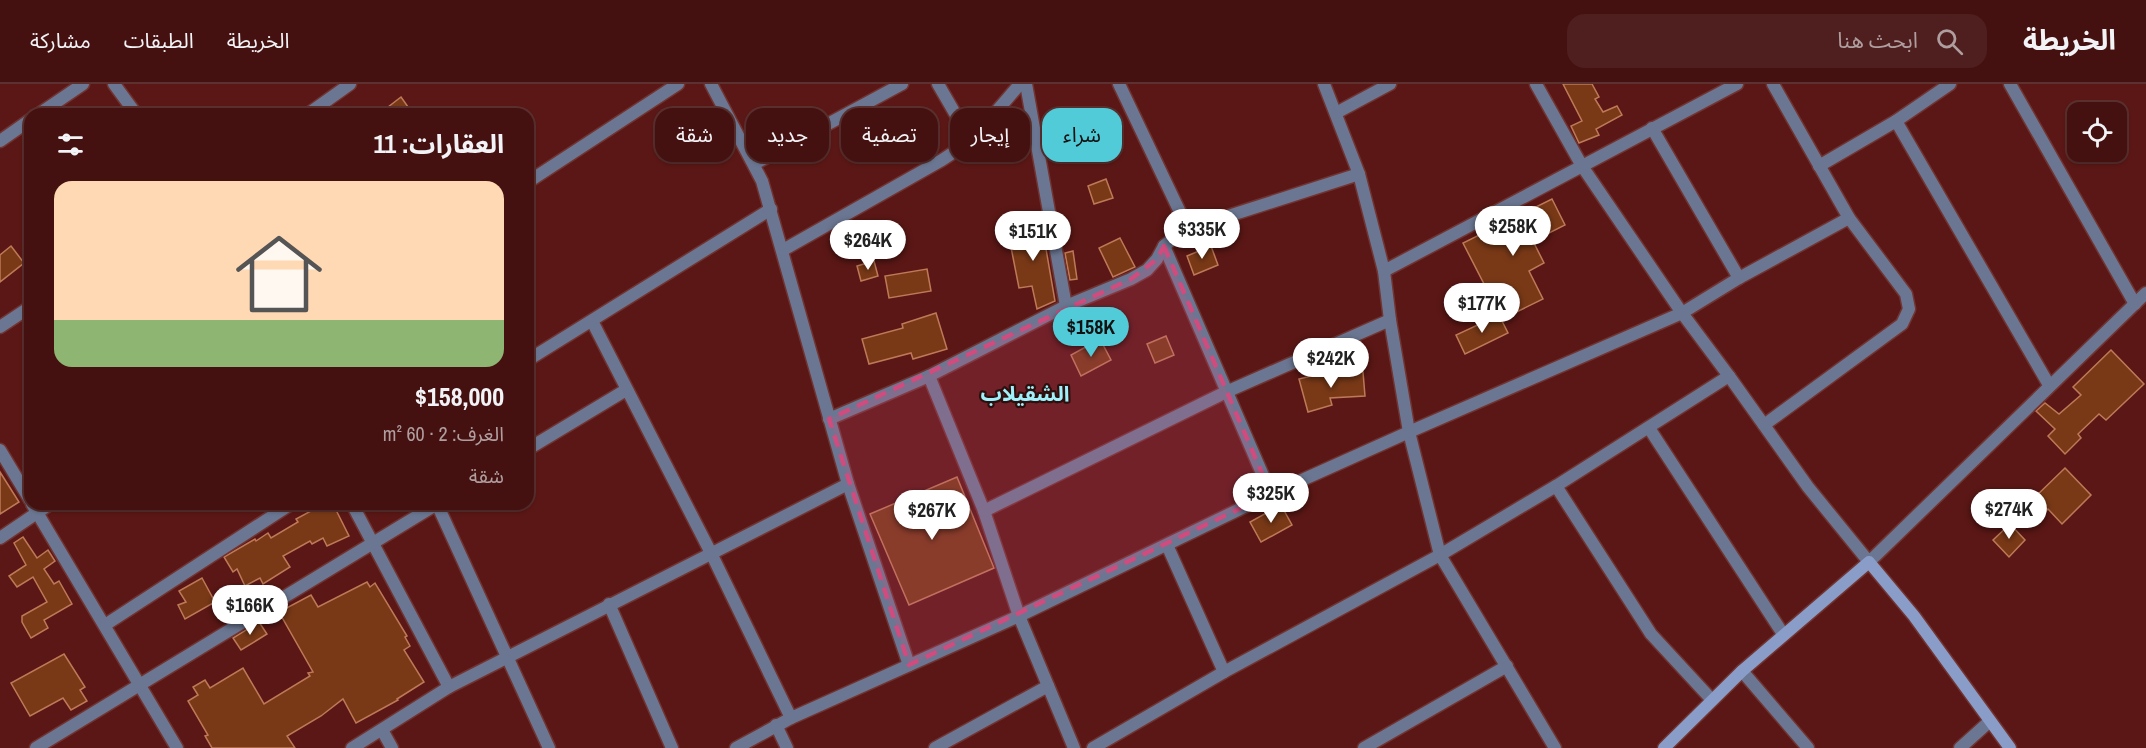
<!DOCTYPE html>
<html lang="ar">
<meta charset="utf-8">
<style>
:root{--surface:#441110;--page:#4e1f1e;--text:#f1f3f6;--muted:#af9d9f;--line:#5c3130;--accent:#52cbd9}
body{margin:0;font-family:"Archivo Narrow","Noto Sans Arabic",sans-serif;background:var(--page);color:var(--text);direction:rtl;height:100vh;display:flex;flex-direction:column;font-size:22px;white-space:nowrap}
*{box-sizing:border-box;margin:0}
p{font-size:20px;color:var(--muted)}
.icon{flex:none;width:33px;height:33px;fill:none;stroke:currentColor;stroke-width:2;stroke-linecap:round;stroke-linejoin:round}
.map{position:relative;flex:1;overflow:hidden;direction:ltr}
.side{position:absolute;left:24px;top:24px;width:510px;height:402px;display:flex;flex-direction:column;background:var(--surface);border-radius:18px;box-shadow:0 2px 4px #0004,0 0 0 2px var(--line);direction:rtl}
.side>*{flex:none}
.guide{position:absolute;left:552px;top:24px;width:570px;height:54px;direction:rtl;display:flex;gap:12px}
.tools{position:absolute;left:2067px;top:18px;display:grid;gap:12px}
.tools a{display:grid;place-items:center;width:60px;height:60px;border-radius:12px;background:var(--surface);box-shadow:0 2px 4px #0004,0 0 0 2px var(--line);font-size:30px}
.price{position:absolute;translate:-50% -51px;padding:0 14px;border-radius:21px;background:#fff;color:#222;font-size:20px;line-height:39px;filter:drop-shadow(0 2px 3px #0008)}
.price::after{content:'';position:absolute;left:50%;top:36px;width:18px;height:14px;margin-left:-9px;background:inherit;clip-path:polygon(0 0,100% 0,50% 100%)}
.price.selected{background:var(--accent);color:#111}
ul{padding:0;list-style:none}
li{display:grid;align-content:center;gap:12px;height:318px;padding:0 30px}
li span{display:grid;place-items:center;height:186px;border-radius:18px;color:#555}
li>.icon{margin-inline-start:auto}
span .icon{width:108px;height:108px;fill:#fffc;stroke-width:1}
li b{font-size:26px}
h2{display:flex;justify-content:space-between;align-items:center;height:72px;padding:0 30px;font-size:26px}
.tag{padding:0 21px;border-radius:18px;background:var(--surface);box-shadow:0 2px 4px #0004,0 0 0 2px var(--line);font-size:21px;line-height:54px}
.tag.selected{background:var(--accent);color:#111}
header{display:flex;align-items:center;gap:36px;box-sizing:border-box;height:84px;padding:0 30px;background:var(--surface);border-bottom:2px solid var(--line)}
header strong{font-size:28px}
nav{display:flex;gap:33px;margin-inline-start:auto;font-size:21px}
.search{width:420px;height:54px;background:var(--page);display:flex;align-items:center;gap:15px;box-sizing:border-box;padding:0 21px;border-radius:18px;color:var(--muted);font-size:22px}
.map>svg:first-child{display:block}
.building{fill:#793917;stroke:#bf7958;stroke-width:1.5}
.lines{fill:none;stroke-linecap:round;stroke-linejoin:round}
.street-casing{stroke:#713432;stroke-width:15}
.secondary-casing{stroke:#713432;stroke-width:15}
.street{stroke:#6b7792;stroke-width:12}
.secondary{stroke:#8a9dc8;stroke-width:12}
.marked{fill:#d04c7e;fill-opacity:0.2;stroke:#d04c7e;stroke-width:4.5;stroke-dasharray:12 8;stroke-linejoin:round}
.labels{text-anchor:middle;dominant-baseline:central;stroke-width:4.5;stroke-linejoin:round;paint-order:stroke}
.quarter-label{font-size:21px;font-weight:bold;fill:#9ff0fa;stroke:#2d0f0d}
</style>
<header>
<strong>الخريطة</strong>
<div class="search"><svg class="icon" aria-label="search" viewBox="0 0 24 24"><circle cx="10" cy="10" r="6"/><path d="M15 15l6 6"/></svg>ابحث هنا</div>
<nav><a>الخريطة</a><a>الطبقات</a><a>مشاركة</a></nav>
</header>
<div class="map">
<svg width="2146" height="664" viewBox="0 0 2146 664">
<rect width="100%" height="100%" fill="#5a1715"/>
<g class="building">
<polygon points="1563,0 1592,0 1599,13 1595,15 1603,28 1617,22 1622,31 1596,45 1599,51 1579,59 1571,42 1582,37"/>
<polygon points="401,13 413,30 379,30"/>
<polygon points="1106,95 1113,114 1094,120 1088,102"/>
<polygon points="1552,115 1565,141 1533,157 1544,179 1529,187 1543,215 1502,235 1463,159"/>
<polygon points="1041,136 1055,217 1037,225 1032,202 1019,204 1009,153 1018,152 1016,144 1028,141 1028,139"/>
<polygon points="1120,154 1135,183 1113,193 1099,164"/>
<polygon points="11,162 24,179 0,198 0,171"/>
<polygon points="1211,162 1218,181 1194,191 1187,172"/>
<polygon points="1073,167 1077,195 1070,196 1065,169"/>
<polygon points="874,177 878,192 861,197 857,182"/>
<polygon points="927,185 931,207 889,214 885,192"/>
<polygon points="936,229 947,265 913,275 911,269 869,280 862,255 903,244 902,240"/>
<polygon points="1499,231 1508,249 1465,270 1456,251"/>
<polygon points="1166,252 1174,271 1155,279 1147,260"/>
<polygon points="1100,255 1111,276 1081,292 1071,271"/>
<polygon points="2111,266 2144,300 2106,336 2099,330 2078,350 2081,354 2065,370 2048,352 2055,345 2036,327 2045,319 2059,330 2081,311 2073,303"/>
<polygon points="1363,288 1365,312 1330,314 1332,321 1308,328 1299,295 1323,289 1324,291"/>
<polygon points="2065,384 2091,411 2062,440 2048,425 2045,428 2033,415"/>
<polygon points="0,388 19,418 0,430"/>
<polygon points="957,393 994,484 909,521 870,430"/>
<polygon points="324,420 333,420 349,452 327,462 323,454 312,460 310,457 283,472 290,483 263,500 260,494 245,502 237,485 233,488 224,473 255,455 256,457 268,449 271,454 298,438 296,435"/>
<polygon points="1281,421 1292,441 1261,458 1250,438"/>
<polygon points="2010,440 2025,456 2009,473 1993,456"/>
<polygon points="23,453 37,474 48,466 55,477 44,485 54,500 59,497 72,520 44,536 48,544 31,554 22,538 22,532 47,518 33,493 17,503 9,492 26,481 14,459"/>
<polygon points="202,494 215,518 185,535 178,521 186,518 179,507"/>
<polygon points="367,498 370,503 375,499 407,552 405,553 410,562 404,566 424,598 397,615 398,616 356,639 343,615 321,632 287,652 295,664 212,664 205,652 208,651 188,617 198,611 193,603 205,596 210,604 243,584 264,620 310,592 308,589 313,588 279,528 311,511 318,523"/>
<polygon points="259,538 267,550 241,566 233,554"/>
<polygon points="64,570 85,603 80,606 87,617 71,626 63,614 30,632 11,599"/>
</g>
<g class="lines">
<defs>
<g id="street">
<polyline points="114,0 136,30"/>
<polyline points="711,0 762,97 848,400 909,581"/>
<polyline points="938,0 971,57"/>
<polyline points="1026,0 1066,222"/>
<polyline points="1119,0 1188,145"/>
<polyline points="1324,0 1359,90 1384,187 1390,236 1409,348 1440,471 1555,664"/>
<polyline points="1536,0 1582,82 1682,229 1729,292 1808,403 1869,478 2146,209"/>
<polyline points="2010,0 2135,220"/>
<polyline points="1336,29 1390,0"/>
<polyline points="39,30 83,0"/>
<polyline points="308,30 350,0"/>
<polyline points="1896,37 2049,301"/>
<polyline points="1652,44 1739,194"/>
<polyline points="0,57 30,36"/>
<polyline points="754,80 902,0"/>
<polyline points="1819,82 1896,37 1950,0"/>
<polyline points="528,98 678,0"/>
<polyline points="1164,162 1271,410"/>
<polyline points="783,166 942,76 971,57 1020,0"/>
<polyline points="1384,187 1737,0"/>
<polyline points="592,237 711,469 791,634"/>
<polyline points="0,243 30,223"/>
<polyline points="528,276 771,125"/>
<polyline points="929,292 984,427 1019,532 1074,664"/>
<polyline points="829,335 929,292 1066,222 1131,195 1147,186 1157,175 1164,162 1175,153 1188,145 1359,90"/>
<polyline points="1764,341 1902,240 1909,225 1906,210 1849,134 1773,0"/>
<polyline points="1649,344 1783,550"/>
<polyline points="528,365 626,306"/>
<polyline points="0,366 30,416"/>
<polyline points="1556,402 1651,550 1712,616"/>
<polyline points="32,420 177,664"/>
<polyline points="352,420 449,603"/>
<polyline points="437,420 549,664"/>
<polyline points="984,427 1226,308 1390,236"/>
<polyline points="0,454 50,420"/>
<polyline points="1167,461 1224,588"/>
<polyline points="609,520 672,664"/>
<polyline points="105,541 291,420"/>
<polyline points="1742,587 1808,664"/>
<polyline points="776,641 787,664"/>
<polyline points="382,646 392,664"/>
<polyline points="36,664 437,420"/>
<polyline points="352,664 449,603 848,400"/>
<polyline points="736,664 791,634 1019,532 1271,410 1409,348 1682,229 1739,194 1849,134"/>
<polyline points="935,664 1048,602"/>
<polyline points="1093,664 1224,588 1440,471 1556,402 1729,292"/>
<polyline points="1364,664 1507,582"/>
<polyline points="1960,664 1990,637"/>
</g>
<polyline id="secondary" points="1664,664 1742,587 1869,478 1914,532 2010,664"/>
</defs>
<use href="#street" class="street-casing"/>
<use href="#secondary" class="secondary-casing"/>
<use href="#street" class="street"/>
<use href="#secondary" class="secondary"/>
</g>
<path class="marked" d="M1164 162 1271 410 909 581 829 335 1131 195 1157 175Z"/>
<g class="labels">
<g class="quarter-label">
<text x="1025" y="309">الشقيلاب</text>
</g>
</g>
</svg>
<div class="tools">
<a><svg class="icon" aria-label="locate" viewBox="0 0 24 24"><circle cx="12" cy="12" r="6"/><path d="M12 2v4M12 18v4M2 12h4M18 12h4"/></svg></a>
</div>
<b class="price" style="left:1513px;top:173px">$258K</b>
<b class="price" style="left:1202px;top:176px">$335K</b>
<b class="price" style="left:1033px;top:178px">$151K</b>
<b class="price" style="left:868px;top:187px">$264K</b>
<b class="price" style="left:1482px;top:250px">$177K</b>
<b class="price selected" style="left:1091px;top:274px">$158K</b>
<b class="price" style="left:1331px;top:305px">$242K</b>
<b class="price" style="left:1271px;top:440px">$325K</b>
<b class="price" style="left:2009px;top:456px">$274K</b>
<b class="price" style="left:932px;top:457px">$267K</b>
<b class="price" style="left:250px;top:552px">$166K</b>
<div class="guide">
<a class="tag selected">شراء</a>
<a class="tag">إيجار</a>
<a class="tag">تصفية</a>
<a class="tag">جديد</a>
<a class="tag">شقة</a>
</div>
<section class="side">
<h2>العقارات: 11<svg class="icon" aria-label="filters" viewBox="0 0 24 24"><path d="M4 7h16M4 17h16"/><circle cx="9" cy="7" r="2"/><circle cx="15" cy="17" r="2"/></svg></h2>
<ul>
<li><span style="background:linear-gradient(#ffd9b3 75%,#8fb573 0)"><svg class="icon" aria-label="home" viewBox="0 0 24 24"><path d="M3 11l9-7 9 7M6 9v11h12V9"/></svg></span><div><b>$158,000</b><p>الغرف: 2 · 60 m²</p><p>شقة</p></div></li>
</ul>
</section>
</div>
